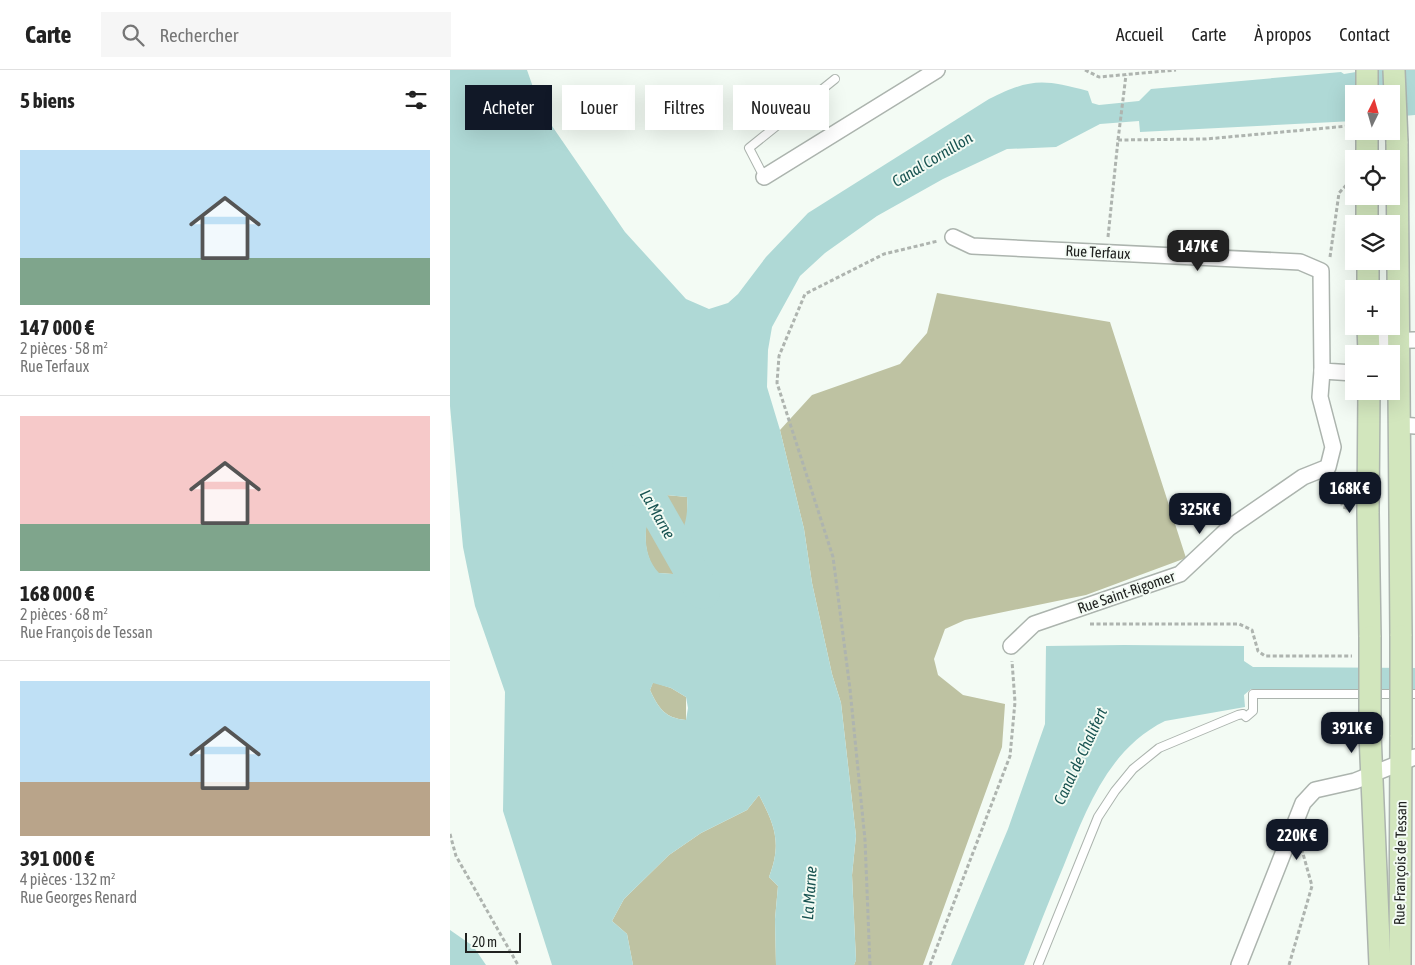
<!DOCTYPE html>
<html lang="fr">
<meta charset="utf-8">
<style>
:root{--surface:#fff;--page:#f6f6f6;--text:#222;--muted:#767676;--line:#e0e0e0;--accent:#111827}
body{margin:0;font-family:"Asap Condensed",sans-serif;background:var(--page);color:var(--text);height:100vh;display:flex;flex-direction:column;font-size:19px;white-space:nowrap}
*{box-sizing:border-box;margin:0}
p{font-size:16px;color:var(--muted)}
.icon{flex:none;width:28px;height:28px;fill:none;stroke:currentColor;stroke-width:2;stroke-linecap:round;stroke-linejoin:round}
.map{position:relative;flex:1;overflow:hidden}
.sheet{display:flex;flex-direction:column;background:var(--surface);width:450px}
.sheet>*{flex:none}
.hud{position:absolute;left:15px;top:15px;width:475px;height:45px;display:flex;gap:10px}
.needle{width:32px;rotate:5deg}
.fabs{position:absolute;left:895px;top:15px;display:grid;gap:10px}
.fabs a{display:grid;place-items:center;width:55px;height:55px;border-radius:0px;background:var(--surface);box-shadow:0 5px 20px #0002;font-size:25px}
.scale{position:absolute;left:15px;bottom:12px;width:56px;box-sizing:border-box;padding-left:5px;border:2px solid #202220;border-top:0;font-size:14px;line-height:18px;white-space:nowrap;color:#202220;-webkit-text-stroke:4px #f3fbf4;paint-order:stroke}
.price{position:absolute;translate:-50% -42px;padding:0 11px;border-radius:10px;background:var(--accent);color:#fff;font-size:16px;line-height:32px;filter:drop-shadow(0 1px 2px #0008)}
.price::after{content:'';position:absolute;left:50%;top:30px;width:15px;height:11px;margin-left:-8px;background:inherit;clip-path:polygon(0 0,100% 0,50% 100%)}
.price.current{background:#222;color:#fff}
ul{padding:0;list-style:none}
li{display:grid;align-content:center;gap:10px;height:265px;padding:0 20px}
li+li{border-top:1px solid var(--line)}
li span{display:grid;place-items:center;height:155px;border-radius:0px;color:#555}
li>.icon{margin-inline-start:auto}
span .icon{width:90px;height:90px;fill:#fffc;stroke-width:1}
li b{font-size:21px}
h2{display:flex;justify-content:space-between;align-items:center;height:60px;padding:0 20px;font-size:21px}
.tag{padding:0 18px;border-radius:0px;background:var(--surface);box-shadow:0 5px 20px #0002;font-size:18px;line-height:45px}
.tag.current{background:var(--accent);color:#fff}
header{display:flex;align-items:center;gap:30px;box-sizing:border-box;height:70px;padding:0 25px;background:var(--surface);border-bottom:1px solid var(--line)}
header strong{font-size:24px}
nav{display:flex;gap:28px;margin-inline-start:auto;font-size:18px}
.search{width:350px;height:45px;background:var(--page);display:flex;align-items:center;gap:12px;box-sizing:border-box;padding:0 18px;border-radius:0px;color:var(--muted);font-size:19px}
main{display:flex;flex:1;min-height:0}
.map>svg:first-child{display:block}
.forest{fill:#bec2a2}
.water{fill:#afd9d6;fill-rule:evenodd}
.lines{fill:none;stroke-linecap:round;stroke-linejoin:round}
.river{stroke:#afd9d6;stroke-width:34}
.service-casing{stroke:#acb4ae;stroke-width:10}
.minor-casing{stroke:#acb4ae;stroke-width:18}
.secondary-casing{stroke:#acb4ae;stroke-width:24}
.path{stroke:#aeb4af;stroke-width:3;stroke-dasharray:4 2.5;stroke-linecap:butt}
.service{stroke:#fff;stroke-width:8}
.minor{stroke:#fff;stroke-width:15}
.secondary{stroke:#d2e6bd;stroke-width:21}
.secondary-bridge-casing{stroke:#acb4ae;stroke-width:24;stroke-linecap:butt}
.secondary-bridge{stroke:#d2e6bd;stroke-width:21}
.labels{text-anchor:middle;dominant-baseline:central;stroke-width:4;stroke-linejoin:round;paint-order:stroke}
.street-label{font-size:15px;fill:#202220;stroke:#f3fbf4}
.water-label{font-size:16px;font-style:italic;fill:#185351;stroke:#f3fbf4}
</style>
<header>
<strong>Carte</strong>
<div class="search"><svg class="icon" aria-label="search" viewBox="0 0 24 24"><circle cx="10" cy="10" r="6"/><path d="M15 15l6 6"/></svg>Rechercher</div>
<nav><a>Accueil</a><a>Carte</a><a>À propos</a><a>Contact</a></nav>
</header>
<main>
<section class="sheet">
<h2>5 biens<svg class="icon" aria-label="filters" viewBox="0 0 24 24"><path d="M4 7h16M4 17h16"/><circle cx="9" cy="7" r="2"/><circle cx="15" cy="17" r="2"/></svg></h2>
<ul>
<li><span style="background:linear-gradient(#bfe0f5 70%,#7fa58c 0)"><svg class="icon" aria-label="home" viewBox="0 0 24 24"><path d="M3 11l9-7 9 7M6 9v11h12V9"/></svg></span><div><b>147 000 €</b><p>2 pièces · 58 m²</p><p>Rue Terfaux</p></div></li>
<li><span style="background:linear-gradient(#f6c9c9 70%,#7fa58c 0)"><svg class="icon" aria-label="home" viewBox="0 0 24 24"><path d="M3 11l9-7 9 7M6 9v11h12V9"/></svg></span><div><b>168 000 €</b><p>2 pièces · 68 m²</p><p>Rue François de Tessan</p></div></li>
<li><span style="background:linear-gradient(#bfe0f5 65%,#b9a48a 0)"><svg class="icon" aria-label="home" viewBox="0 0 24 24"><path d="M3 11l9-7 9 7M6 9v11h12V9"/></svg></span><div><b>391 000 €</b><p>4 pièces · 132 m²</p><p>Rue Georges Renard</p></div></li>
</ul>
</section>
<div class="map">
<svg width="965" height="895" viewBox="0 0 965 895">
<rect width="100%" height="100%" fill="#f3fbf4"/>
<g class="forest">
<polygon points="487,223 660,252 736,488 636,525 515,550 495,559 484,589 488,605 513,625 555,634 552,677 473,895 404,895 406,890 402,805 406,766 391,633 382,604 362,513 354,459 330,360 362,325 450,294 477,263"/>
<path d="M216 425 237 427 238 448 231 467 229 491 223 504 208 503C190 483 194 452 204 428Z"/>
<path d="M203 612 221 618 236 627V650C215 648 209 639 200 620Z"/>
<path d="M309 725C325 756 332 773 319 807L328 816 325 849 326 895H183L177 864 162 851 174 829 219 785 251 763 297 740Z"/>
</g>
<g class="water">
<path d="M0 0H77L91 40 175 162 236 229 259 239 278 233 288 224 316 187 358 143 539 29C581 8 593 9 638 21L642 33 649 35 689 31 701 19 891 2 894 4 918 0H965V45L941 47V24H904V51L690 62 689 51 650 54 606 77 557 79 493 109 427 146 375 183 350 206 322 257 318 280 317 317 330 360 354 459 362 513 382 604 391 633 406 766 402 805 406 890 404 895H326L325 849 328 816 319 807C332 773 325 756 309 725L297 740 251 763 219 785 174 829 162 851 177 864 183 895H102L53 741 55 622 25 536 13 477 0 336ZM216 425 237 427C238 443 236 451 231 466 227 481 231 488 223 504L209 503C190 483 194 452 205 428ZM203 613 221 618 236 627 238 638 236 650C215 648 209 639 200 620Z"/>
<path d="M674 575 794 576V591L803 597 965 598V619H801L794 625 795 637 715 651C658 679 636 740 614 795 600 828 587 862 574 895H501L558 759 595 654 596 576Z"/>
<polygon points="0,860 23,876 36,895 0,895"/>
</g>
<g class="lines">
<polyline class="river" points="179,392 253,522"/>
<defs>
<g id="service">
<polyline points="314,107 299,78 385,9"/>
<polyline points="588,895 648,747 665,721 683,699 709,678 788,645 793,644 796,647 803,641 803,624 965,624"/>
</g>
<g id="minor">
<polyline points="314,107 487,0"/>
<polyline points="503,167 522,176 850,192 871,201 872,301 904,303"/>
<polyline points="918,271 965,270"/>
<polyline points="950,355 965,356"/>
<polyline points="561,576 584,554 730,504 779,458 853,407 878,397 883,377 870,327 872,301"/>
<polyline points="789,895 853,733 865,720 905,711 965,687"/>
</g>
<g id="secondary">
<polyline points="917,0 917,24"/>
<polyline points="917,61 917,89"/>
<polyline points="947,72 951,566"/>
<polyline points="917,126 917,154"/>
<polyline points="918,191 918,219"/>
<polyline points="918,256 919,284"/>
<polyline points="919,321 918,443 920,567"/>
<polyline points="920,664 930,895"/>
<polyline points="950,895 951,665"/>
</g>
</defs>
<use href="#service" class="service-casing"/>
<use href="#minor" class="minor-casing"/>
<use href="#secondary" class="secondary-casing"/>
<g class="path">
<polyline points="635,0 649,7 726,0"/>
<polyline points="668,70 676,5"/>
<polyline points="658,167 668,70 756,69 898,56"/>
<polyline points="880,187 889,123 901,110 904,110"/>
<polyline points="884,413 893,437 900,439"/>
<polyline points="640,554 789,554 802,560 808,581 815,586 902,586"/>
<polyline points="0,764 6,786 68,895"/>
<polyline points="420,895 415,770 400,619 383,487 327,313 329,286 355,224 434,184 488,171"/>
<polyline points="480,895 560,686 565,632 562,591"/>
<polyline points="839,895 862,816 852,780"/>
</g>
<use href="#service" class="service"/>
<use href="#minor" class="minor"/>
<use href="#secondary" class="secondary"/>
<defs>
<g id="secondary-bridge">
<polyline points="944,0 947,72"/>
<polyline points="951,566 951,665"/>
<polyline points="920,664 920,567"/>
</g>
</defs>
<use href="#secondary-bridge" class="secondary-bridge-casing"/>
<use href="#secondary-bridge" class="secondary-bridge"/>
</g>
<g class="labels">
<g class="street-label">
<text transform="translate(648 182) rotate(3)">Rue Terfaux</text>
<text transform="translate(676 522) rotate(-19)">Rue Saint-Rigomer</text>
<text transform="translate(950 793) rotate(-89)">Rue François de Tessan</text>
</g>
<g class="water-label">
<text transform="translate(482 89) rotate(-31)">Canal Cornillon</text>
<text transform="translate(208 444) rotate(60)">La Marne</text>
<text transform="translate(630 686) rotate(-65)">Canal de Chalifert</text>
<text transform="translate(359 823) rotate(-86)">La Marne</text>
</g>
</g>
</svg>
<div class="fabs">
<a><svg class="needle" viewBox="-14 -14 28 28"><path d="M0-13l5 13h-10z" fill="#e53935"/><path d="M0 13l5-13h-10z" fill="#767676"/></svg></a>
<a><svg class="icon" aria-label="locate" viewBox="0 0 24 24"><circle cx="12" cy="12" r="6"/><path d="M12 2v4M12 18v4M2 12h4M18 12h4"/></svg></a>
<a><svg class="icon" aria-label="layers" viewBox="0 0 24 24"><path d="M12 4l9 5-9 5-9-5zM3 14l9 5 9-5"/></svg></a>
<a>+</a>
<a>−</a>
</div>
<div class="scale">20 m</div>
<b class="price current" style="left:748px;top:202px">147K €</b>
<b class="price" style="left:900px;top:444px">168K €</b>
<b class="price" style="left:750px;top:465px">325K €</b>
<b class="price" style="left:902px;top:684px">391K €</b>
<b class="price" style="left:847px;top:791px">220K €</b>
<div class="hud">
<a class="tag current">Acheter</a>
<a class="tag">Louer</a>
<a class="tag">Filtres</a>
<a class="tag">Nouveau</a>
</div>
</div>
</main>
